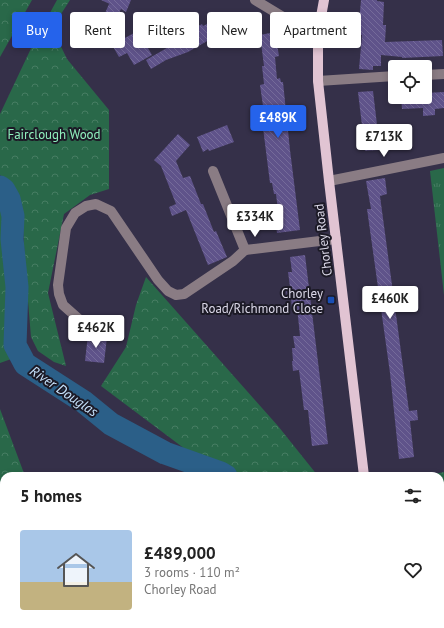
<!DOCTYPE html>
<meta charset="utf-8">
<style>
:root{--surface:#fff;--page:#f6f6f6;--text:#222;--muted:#767676;--accent:#2563eb}
body{margin:0;font-family:"PT Sans",sans-serif;background:var(--page);color:var(--text);height:100vh;display:flex;flex-direction:column;font-size:15px;white-space:nowrap}
*{box-sizing:border-box;margin:0}
p{font-size:13px;color:var(--muted)}
.icon{flex:none;width:22px;height:22px;fill:none;stroke:currentColor;stroke-width:2;stroke-linecap:round;stroke-linejoin:round}
.map{position:relative;flex:1;overflow:hidden}
.details{position:absolute;left:0px;top:472px;width:444px;height:156px;display:flex;flex-direction:column;background:var(--surface);border-radius:12px 12px 0 0;box-shadow:0 2px 6px #0003}
.details>*{flex:none}
.banner{position:absolute;left:12px;top:12px;width:420px;height:36px;display:flex;gap:8px}
.controls{position:absolute;left:388px;top:60px;display:grid;gap:8px}
.controls a{display:grid;place-items:center;width:44px;height:44px;border-radius:4px;background:var(--surface);box-shadow:0 2px 6px #0003;font-size:20px}
.price{position:absolute;translate:-50% -34px;padding:0 9px;border-radius:4px;background:#fff;color:#222;font-size:13px;line-height:26px;filter:drop-shadow(0 1px 2px #0008)}
.price::after{content:'';position:absolute;left:50%;top:24px;width:12px;height:9px;margin-left:-6px;background:inherit;clip-path:polygon(0 0,100% 0,50% 100%)}
.price.on{background:var(--accent);color:#fff}
ul{padding:0;list-style:none}
li{display:flex;align-items:center;gap:12px;height:100px;padding:0 20px}
li span{display:grid;place-items:center;flex:none;width:112px;height:80px;border-radius:4px;color:#555}
li>.icon{margin-inline-start:auto}
span .icon{width:48px;height:48px;fill:#fffc;stroke-width:1}
li b{font-size:17px}
h2{display:flex;justify-content:space-between;align-items:center;height:48px;padding:0 20px;font-size:17px}
.pill{padding:0 14px;border-radius:4px;background:var(--surface);box-shadow:0 2px 6px #0003;font-size:14px;line-height:36px}
.pill.on{background:var(--accent);color:#fff}
.map>svg:first-child{display:block}
.grass{fill:url(#grass-tufts)}
.forest{fill:url(#forest-crowns)}
.lines{fill:none;stroke-linecap:round;stroke-linejoin:round}
.river{stroke:#2b5f88;stroke-width:23}
.building{fill:url(#building-back-hatch)}
.minor{stroke:#8a7c84;stroke-width:10}
.major{stroke:#e1c4d3;stroke-width:10}
.transit-dot{fill:#1a4fb4;stroke:#1c1a26;stroke-width:1.5}
.labels{text-anchor:middle;dominant-baseline:central;stroke-width:4;stroke-linejoin:round;paint-order:stroke}
.park-label{font-size:13px;fill:#8ff0bd;stroke:#1c1a26}
.street-label{font-size:13px;fill:#dbd8e8;stroke:#1c1a26}
.poi-label{font-size:13px;fill:#dbd8e8;stroke:#1c1a26;text-anchor:end}
.water-label{font-size:14px;font-style:italic;fill:#c7e3fd;stroke:#1c1a26}
</style>
<div class="map">
<svg width="444" height="628" viewBox="0 0 444 628">
<defs>
<pattern id="grass-tufts" width="24" height="20" patternUnits="userSpaceOnUse"><rect width="24" height="20" fill="#296849"/><path d="M3 7l-1-3M5 7V3M7 7l1-3M15 17l-1-3M17 17v-4M19 17l1-3" fill="none" stroke="#477d63"/></pattern>
<pattern id="forest-crowns" width="20" height="18" patternUnits="userSpaceOnUse"><rect width="20" height="18" fill="#296849"/><path d="M2 6a3 3 0 1 1 6 0M12 15a3 3 0 1 1 6 0" fill="none" stroke="#477d63"/></pattern>
<pattern id="building-back-hatch" width="6" height="6" patternUnits="userSpaceOnUse"><rect width="6" height="6" fill="#5f538a"/><path d="M-1 5l2 2M0 0l6 6M5-1l2 2" fill="none" stroke="#756b9a"/></pattern>
</defs>
<rect width="100%" height="100%" fill="#353049"/>
<polygon class="grass" points="444,168 444,295 430,171"/>
<g class="forest">
<polygon points="0,0 32,0 0,57"/>
<polygon points="57,0 70,0 52,28 67,59 109,110 109,189 90,195 64,214 48,293 66,366 54,362 38,351 31,337 25,265 23,226 19,201 9,182 0,175 0,114 35,40"/>
<polygon points="0,203 4,214 12,285 11,345 14,358 0,363"/>
<polygon points="146,277 278,426 318,476 221,476 101,386 126,347 136,305"/>
<polygon points="0,409 25,476 4,476 4,502 1,504 4,521 4,624 44,624 47,628 0,628"/>
<polygon points="444,472 444,628 399,628 399,624 440,624 440,476 425,476"/>
<polygon points="316,624 371,624 372,628 324,628"/>
</g>
<g class="lines">
<g class="river">
<polyline points="0,187 4,190 9,199 13,216 12,239 17,287 15,345 25,364 84,402 111,424 165,453 221,473 226,476"/>
<polyline points="247,628 247,624"/>
</g>
</g>
<g class="building">
<polygon points="101,0 131,0 126,12 121,9 110,31 102,27 105,20 103,18 109,4 112,5"/>
<polygon points="361,0 377,0 377,1 384,2 383,25 386,25 385,42 442,40 443,56 402,58 402,57 381,55 381,66 373,66 373,70 359,69 362,35 358,35"/>
<polygon points="209,23 216,36 188,52 166,60 151,69 146,60 172,45 172,44 186,39 184,36 189,33 188,32 202,24 203,26"/>
<polygon points="275,32 279,56 275,57 277,79 280,78 281,82 283,82 290,150 300,230 277,233 275,220 279,219 276,194 274,194 272,183 270,183 262,120 265,120 260,85 264,84 262,66 264,66 260,35"/>
<polygon points="134,33 137,39 141,36 152,55 134,65 127,53 119,57 112,45"/>
<polygon points="373,91 380,150 365,151 358,92"/>
<polygon points="444,92 444,108 435,109 435,115 423,116 423,108 402,109 401,97 425,97 425,93"/>
<polygon points="227,125 234,142 209,151 208,149 203,152 197,137"/>
<polygon points="178,134 190,145 176,161 183,178 190,176 201,204 203,204 214,232 216,231 227,257 208,265 186,210 172,216 169,207 176,204 161,166 154,160"/>
<polygon points="385,178 387,194 380,196 409,411 417,410 418,420 410,421 414,457 399,459 390,373 367,209 371,209 366,181"/>
<polygon points="305,255 328,444 312,446 308,410 304,410 299,370 293,371 292,361 293,361 292,348 295,348 293,336 300,336 297,307 292,308 291,298 287,298 286,288 290,287 288,272 292,272 290,257"/>
<polygon points="88,335 107,337 104,363 85,361"/>
</g>
<g class="lines">
<g class="minor">
<polyline points="255,0 303,29 318,33"/>
<polyline points="425,75 444,74"/>
<polyline points="318,81 395,76"/>
<polyline points="213,171 245,250 336,239"/>
<polyline points="329,181 444,158"/>
<polyline points="94,324 81,321 63,305 59,294 58,285 66,228 75,213 86,206 96,204 111,211 158,280 168,291 176,295 184,294 233,261 245,250"/>
</g>
<g class="major">
<polyline points="324,0 318,33 318,81 329,181 364,476"/>
<polyline points="382,624 383,628"/>
</g>
</g>
<rect class="transit-dot" x="327" y="296" width="8" height="8" rx="2"/>
<g class="labels">
<g class="park-label">
<text x="54" y="134">Fairclough Wood</text>
</g>
<g class="street-label">
<text transform="translate(323 240) rotate(-97)">Chorley Road</text>
</g>
<g class="poi-label">
<text x="323" y="293">Chorley<tspan x="323" dy="15">Road/Richmond Close</tspan></text>
</g>
<g class="water-label">
<text transform="translate(64 391) rotate(34)">River Douglas</text>
</g>
</g>
</svg>
<div class="controls">
<a><svg class="icon" aria-label="locate" viewBox="0 0 24 24"><circle cx="12" cy="12" r="6"/><path d="M12 2v4M12 18v4M2 12h4M18 12h4"/></svg></a>
</div>
<b class="price on" style="left:278px;top:139px">£489K</b>
<b class="price" style="left:384px;top:158px">£713K</b>
<b class="price" style="left:255px;top:238px">£334K</b>
<b class="price" style="left:390px;top:320px">£460K</b>
<b class="price" style="left:96px;top:349px">£462K</b>
<div class="banner">
<a class="pill on">Buy</a>
<a class="pill">Rent</a>
<a class="pill">Filters</a>
<a class="pill">New</a>
<a class="pill">Apartment</a>
</div>
<section class="details">
<h2>5 homes<svg class="icon" aria-label="filters" viewBox="0 0 24 24"><path d="M4 7h16M4 17h16"/><circle cx="9" cy="7" r="2"/><circle cx="15" cy="17" r="2"/></svg></h2>
<ul>
<li><span style="background:linear-gradient(#a9c7e8 65%,#c2b280 0)"><svg class="icon" aria-label="home" viewBox="0 0 24 24"><path d="M3 11l9-7 9 7M6 9v11h12V9"/></svg></span><div><b>£489,000</b><p>3 rooms · 110 m²</p><p>Chorley Road</p></div><svg class="icon" aria-label="heart" viewBox="0 0 24 24"><path d="M12 20l-8-8c-3-5 5-10 8-4 3-6 11-1 8 4z"/></svg></li>
</ul>
</section>
</div>
